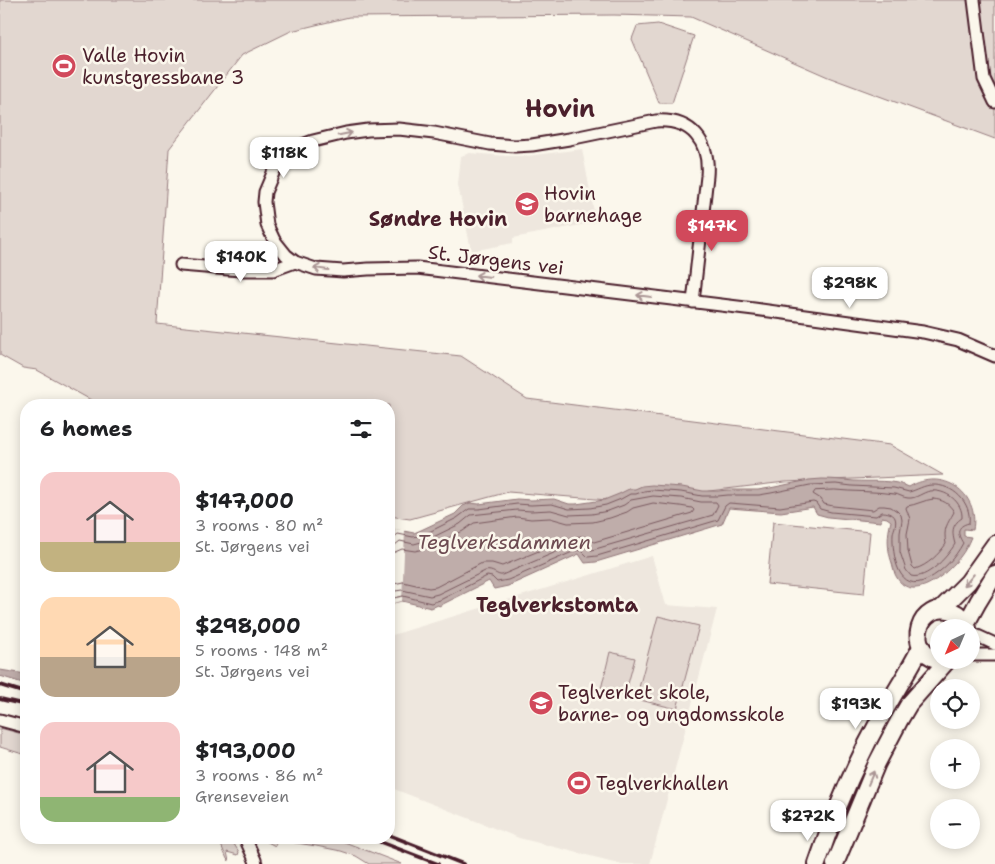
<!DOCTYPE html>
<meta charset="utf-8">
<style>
:root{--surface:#fff;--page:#f6f6f6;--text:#202124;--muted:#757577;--accent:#d1495b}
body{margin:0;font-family:"Shantell Sans",sans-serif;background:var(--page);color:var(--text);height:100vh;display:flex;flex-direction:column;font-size:19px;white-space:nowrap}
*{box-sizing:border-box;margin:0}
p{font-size:16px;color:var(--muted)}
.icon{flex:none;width:28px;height:28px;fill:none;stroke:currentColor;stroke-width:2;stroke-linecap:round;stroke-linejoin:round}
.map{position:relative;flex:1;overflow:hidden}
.sheet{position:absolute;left:20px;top:399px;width:375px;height:445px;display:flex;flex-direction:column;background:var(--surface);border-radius:20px;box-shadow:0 2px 12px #0003}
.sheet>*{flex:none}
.needle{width:32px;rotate:224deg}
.tools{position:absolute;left:930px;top:619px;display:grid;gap:10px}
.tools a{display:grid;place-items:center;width:50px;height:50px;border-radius:50%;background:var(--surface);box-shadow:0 2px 12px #0003;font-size:25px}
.price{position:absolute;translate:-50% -42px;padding:0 11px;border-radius:10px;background:#fff;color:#222;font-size:16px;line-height:32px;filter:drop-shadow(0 1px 2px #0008)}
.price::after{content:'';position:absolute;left:50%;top:30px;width:15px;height:11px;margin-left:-8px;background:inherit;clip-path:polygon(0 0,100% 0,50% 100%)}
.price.on{background:var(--accent);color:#fff}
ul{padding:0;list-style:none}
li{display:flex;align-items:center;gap:15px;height:125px;padding:0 20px}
li span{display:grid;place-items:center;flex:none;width:140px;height:100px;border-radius:15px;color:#555}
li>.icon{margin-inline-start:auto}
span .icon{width:60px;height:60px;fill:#fffc;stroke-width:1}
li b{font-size:21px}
h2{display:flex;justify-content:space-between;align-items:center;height:60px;padding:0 20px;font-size:21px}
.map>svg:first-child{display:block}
.built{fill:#eee7de}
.green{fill:#e2d7d0;stroke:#967b7e}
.water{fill:#bfadaa;stroke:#907477}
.pier{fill:#fbf7ec}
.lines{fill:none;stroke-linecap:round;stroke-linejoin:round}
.shore{stroke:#79585e;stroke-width:1}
.minor-casing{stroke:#4a1f2b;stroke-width:15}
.secondary-casing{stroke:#4a1f2b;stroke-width:20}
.minor{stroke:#fbf7ec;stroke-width:11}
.secondary{stroke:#fbf7ec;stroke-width:16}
.rail{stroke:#4a1f2b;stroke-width:4}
.oneway{stroke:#ab9695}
.labels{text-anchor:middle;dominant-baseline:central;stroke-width:5;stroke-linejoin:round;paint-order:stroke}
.poi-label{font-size:19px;fill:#4a1f2b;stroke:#fbf7ec;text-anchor:start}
.street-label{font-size:19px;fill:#4a1f2b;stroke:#fbf7ec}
.neighbourhood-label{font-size:20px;font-weight:bold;fill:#4a1f2b;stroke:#fbf7ec}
.water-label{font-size:20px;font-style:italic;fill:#6d4a51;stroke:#fbf7ec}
.district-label{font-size:24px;font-weight:bold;fill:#4a1f2b;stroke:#fbf7ec}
</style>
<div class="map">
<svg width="995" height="864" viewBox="0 0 995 864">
<rect width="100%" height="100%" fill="#fbf7ec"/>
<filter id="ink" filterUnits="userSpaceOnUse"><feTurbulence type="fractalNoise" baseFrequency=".02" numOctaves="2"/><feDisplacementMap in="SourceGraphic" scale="10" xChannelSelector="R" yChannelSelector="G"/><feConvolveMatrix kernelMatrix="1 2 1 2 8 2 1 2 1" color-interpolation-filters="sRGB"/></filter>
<g filter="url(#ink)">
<g class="built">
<polygon points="582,149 596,222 513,238 513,243 472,251 470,245 458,185 461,156 470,153 506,156 527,156"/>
<polygon points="652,556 666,605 717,609 650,864 622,864 519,838 389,787 389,636"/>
</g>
<g class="green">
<polygon points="0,0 995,0 995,139 828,77 691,17 614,15 349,17 291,31 242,55 169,149 157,324 461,356 527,399 890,445 943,475 785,482 709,491 658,504 508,492 410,519 389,516 389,405 100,405 37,370 23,368 0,355"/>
<polygon points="658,24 694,36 672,103 659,103 632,39 637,26"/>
<polygon points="773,522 870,532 864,594 767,584"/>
<polygon points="658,616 699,626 677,709 636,699"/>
<polygon points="610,652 635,658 625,695 601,689"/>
<polygon points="0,728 26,735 26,755 0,747"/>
<polygon points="216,838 230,838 239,852 238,855 227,852 229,861 227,859 221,845"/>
<polygon points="260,838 334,838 402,864 369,864 356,856 341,851 316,846 277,840 275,846"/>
</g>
<g class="water">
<path d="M822 479C833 479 843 480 854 481 872 482 893 479 909 487 942 467 980 492 973 530L964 529V536L971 537C968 544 965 551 960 557 947 574 910 607 895 574 894 571 893 567 892 563 887 549 887 535 891 521L887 518 882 517 881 522 828 517 817 514 813 507 781 512 729 508 722 524 596 562 585 563 579 554 508 586 494 589 489 581 439 606 438 605 431 608 402 601 389 604V537L393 529 414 533 421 530 455 514 463 506 470 503 479 504 517 499 531 500 554 499 569 504H576L604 500 619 494 629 489H635L642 486 652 485 682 487 703 491H718L728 490H758L770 488 809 480Z"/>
<polygon points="0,670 26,674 26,684 0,676"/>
</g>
<polygon class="pier" points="395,529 405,530 402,601 389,604 389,585"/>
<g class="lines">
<g class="shore">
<path d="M835 490C855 492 874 491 894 494 899 494 903 498 908 498 916 499 923 492 930 491 946 489 963 502 962 518 951 525 952 533 955 544 947 557 927 580 911 576L906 570 900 552V533L902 520 901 515 897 511 891 507 884 506H879L873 510 833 506 824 504 821 499 813 494 815 491Z"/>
<path d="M933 499C943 500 949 503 954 512 947 525 943 528 946 544 938 555 928 565 915 569L912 566 908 551 907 534 910 519 906 508 907 506C916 505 924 500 933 499Z"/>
<path d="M389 539 393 538 398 534 413 537 423 535 457 518 469 509H479L517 504 531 505 552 504 569 509 590 508 606 505 621 499 630 494H636L644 491 652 490 681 492 702 496H718L728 495H759L771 493 810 485 836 484 852 486 894 488 909 492C917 490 924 485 932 485 953 484 972 503 969 523 956 526 957 534 963 543 955 558 943 571 928 579 898 595 892 555 893 533 894 529 897 523 895 518 893 513 886 512 882 512L876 516 831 512 820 509 816 503 813 502 780 507 729 503 725 506 718 520 597 556 588 557 582 551 577 550 508 580 497 582 492 577 487 576 440 600 431 603 403 596 389 599"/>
<path d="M389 545H395L400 541 414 544 425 541 460 524 471 515 517 510 531 511 551 510 569 515 592 514 608 511 624 505 631 500 653 496 681 498 701 502H716L718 505 713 515 592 550C585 549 585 542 575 544L502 575C497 576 493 569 485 571L438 594 430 596 402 590 389 592"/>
<polyline points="389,553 395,552 402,549 415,551 427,548 463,531 474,523 517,517 531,519 550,518 568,523 593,522 610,518 627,512 633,508 653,503 680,506 692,508 694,510 692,513 594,542 583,536 573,537 502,566 492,563 482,563 436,587 429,588 403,582 389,585"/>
</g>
<defs>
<g id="minor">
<polyline points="974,0 984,79 995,102"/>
<polyline points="181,265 240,270 273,270 295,262"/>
<path d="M693 302 707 176C710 142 692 119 656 121L569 139 532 145 515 146 490 144 434 133 399 129 368 130 346 133 313 141 292 149 286 155 276 166 265 192 264 202 267 225 274 240 286 255 295 262 316 269 343 271 368 269 417 268 754 309 923 332 958 340 995 356"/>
<polyline points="971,633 995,644"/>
<polyline points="971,655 995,655"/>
<polyline points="0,720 26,727"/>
<polyline points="245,838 255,860 256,864"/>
</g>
<g id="secondary">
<polyline points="941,609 968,582 995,544"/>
<polyline points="966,624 978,602 995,574"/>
<path d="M939 660C903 650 919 600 952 611 960 614 965 620 968 628"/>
<path d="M817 864C834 813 855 764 881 717 894 693 909 671 921 647"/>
<polyline points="835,864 877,763 899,721 909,704 947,661"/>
</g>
</defs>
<use href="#minor" class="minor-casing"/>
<use href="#secondary" class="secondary-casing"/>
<use href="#minor" class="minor"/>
<use href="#secondary" class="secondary"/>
<g class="rail">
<polyline points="0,685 26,693"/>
<polyline points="0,699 26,705"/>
<polyline points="389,835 463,864"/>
<polyline points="370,838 438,864"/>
</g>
</g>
<defs><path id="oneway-shaft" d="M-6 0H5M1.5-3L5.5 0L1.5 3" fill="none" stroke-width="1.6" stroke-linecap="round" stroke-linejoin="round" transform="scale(1.25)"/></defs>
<g class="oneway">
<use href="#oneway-shaft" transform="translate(345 134) rotate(-11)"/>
<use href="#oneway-shaft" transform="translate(321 269) rotate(-172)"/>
<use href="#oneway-shaft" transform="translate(483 276) rotate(-173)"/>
<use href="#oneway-shaft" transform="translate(644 296) rotate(-173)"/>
<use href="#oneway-shaft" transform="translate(969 580) rotate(130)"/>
<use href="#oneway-shaft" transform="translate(871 778) rotate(-67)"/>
</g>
</g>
<defs>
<symbol id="stadium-disc" viewBox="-11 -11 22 22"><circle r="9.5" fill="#d1495b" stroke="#fbf7ec"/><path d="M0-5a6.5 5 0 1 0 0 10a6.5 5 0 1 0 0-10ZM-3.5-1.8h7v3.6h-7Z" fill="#fff"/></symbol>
<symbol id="school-disc" viewBox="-11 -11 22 22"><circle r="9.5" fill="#d1495b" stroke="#fbf7ec"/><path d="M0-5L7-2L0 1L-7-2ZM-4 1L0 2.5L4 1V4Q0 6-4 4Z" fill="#fff"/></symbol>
</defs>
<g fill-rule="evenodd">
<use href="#stadium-disc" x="50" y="52" width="28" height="28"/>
<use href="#school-disc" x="513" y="190" width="28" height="28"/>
<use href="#school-disc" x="527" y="689" width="28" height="28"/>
<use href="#stadium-disc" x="565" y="769" width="28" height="28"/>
</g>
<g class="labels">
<g class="poi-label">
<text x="82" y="55">Valle Hovin<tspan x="82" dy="22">kunstgressbane 3</tspan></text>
<text x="544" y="193">Hovin<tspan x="544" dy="22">barnehage</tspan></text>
<text x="558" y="692">Teglverket skole,<tspan x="558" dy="22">barne- og ungdomsskole</tspan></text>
<text x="596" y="783">Teglverkhallen</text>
</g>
<g class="street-label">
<text transform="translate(496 260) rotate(7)">St. Jørgens vei</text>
</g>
<g class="neighbourhood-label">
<text x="438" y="219">Søndre Hovin</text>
<text x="557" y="605">Teglverkstomta</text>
</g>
<g class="water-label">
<text x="504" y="542">Teglverksdammen</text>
</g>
<g class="district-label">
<text x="560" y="109">Hovin</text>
</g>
</g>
</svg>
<div class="tools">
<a><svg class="needle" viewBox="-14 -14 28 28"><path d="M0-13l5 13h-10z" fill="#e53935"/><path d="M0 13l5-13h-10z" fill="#757577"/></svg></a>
<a><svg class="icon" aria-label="locate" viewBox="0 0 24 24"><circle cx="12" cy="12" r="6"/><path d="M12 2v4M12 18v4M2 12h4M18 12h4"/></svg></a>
<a>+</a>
<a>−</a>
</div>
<b class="price" style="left:284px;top:179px">$118K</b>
<b class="price on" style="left:712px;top:252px">$147K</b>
<b class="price" style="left:241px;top:283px">$140K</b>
<b class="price" style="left:850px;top:309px">$298K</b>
<b class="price" style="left:856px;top:730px">$193K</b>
<b class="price" style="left:808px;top:842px">$272K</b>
<section class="sheet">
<h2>6 homes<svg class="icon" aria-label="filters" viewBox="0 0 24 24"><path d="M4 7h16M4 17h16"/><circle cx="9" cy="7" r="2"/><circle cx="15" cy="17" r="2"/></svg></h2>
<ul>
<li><span style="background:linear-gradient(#f6c9c9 70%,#c2b280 0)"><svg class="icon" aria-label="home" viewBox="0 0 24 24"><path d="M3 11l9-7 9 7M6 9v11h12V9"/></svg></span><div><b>$147,000</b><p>3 rooms · 80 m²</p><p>St. Jørgens vei</p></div></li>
<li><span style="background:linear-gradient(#ffd9b3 60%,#b9a48a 0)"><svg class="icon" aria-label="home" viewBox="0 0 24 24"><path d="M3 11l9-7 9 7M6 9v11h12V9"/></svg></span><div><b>$298,000</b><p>5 rooms · 148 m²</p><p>St. Jørgens vei</p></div></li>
<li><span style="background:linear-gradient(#f6c9c9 75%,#8fb573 0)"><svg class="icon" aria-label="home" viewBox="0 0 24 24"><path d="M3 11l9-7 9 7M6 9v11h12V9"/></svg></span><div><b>$193,000</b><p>3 rooms · 86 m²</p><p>Grenseveien</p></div></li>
</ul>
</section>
</div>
